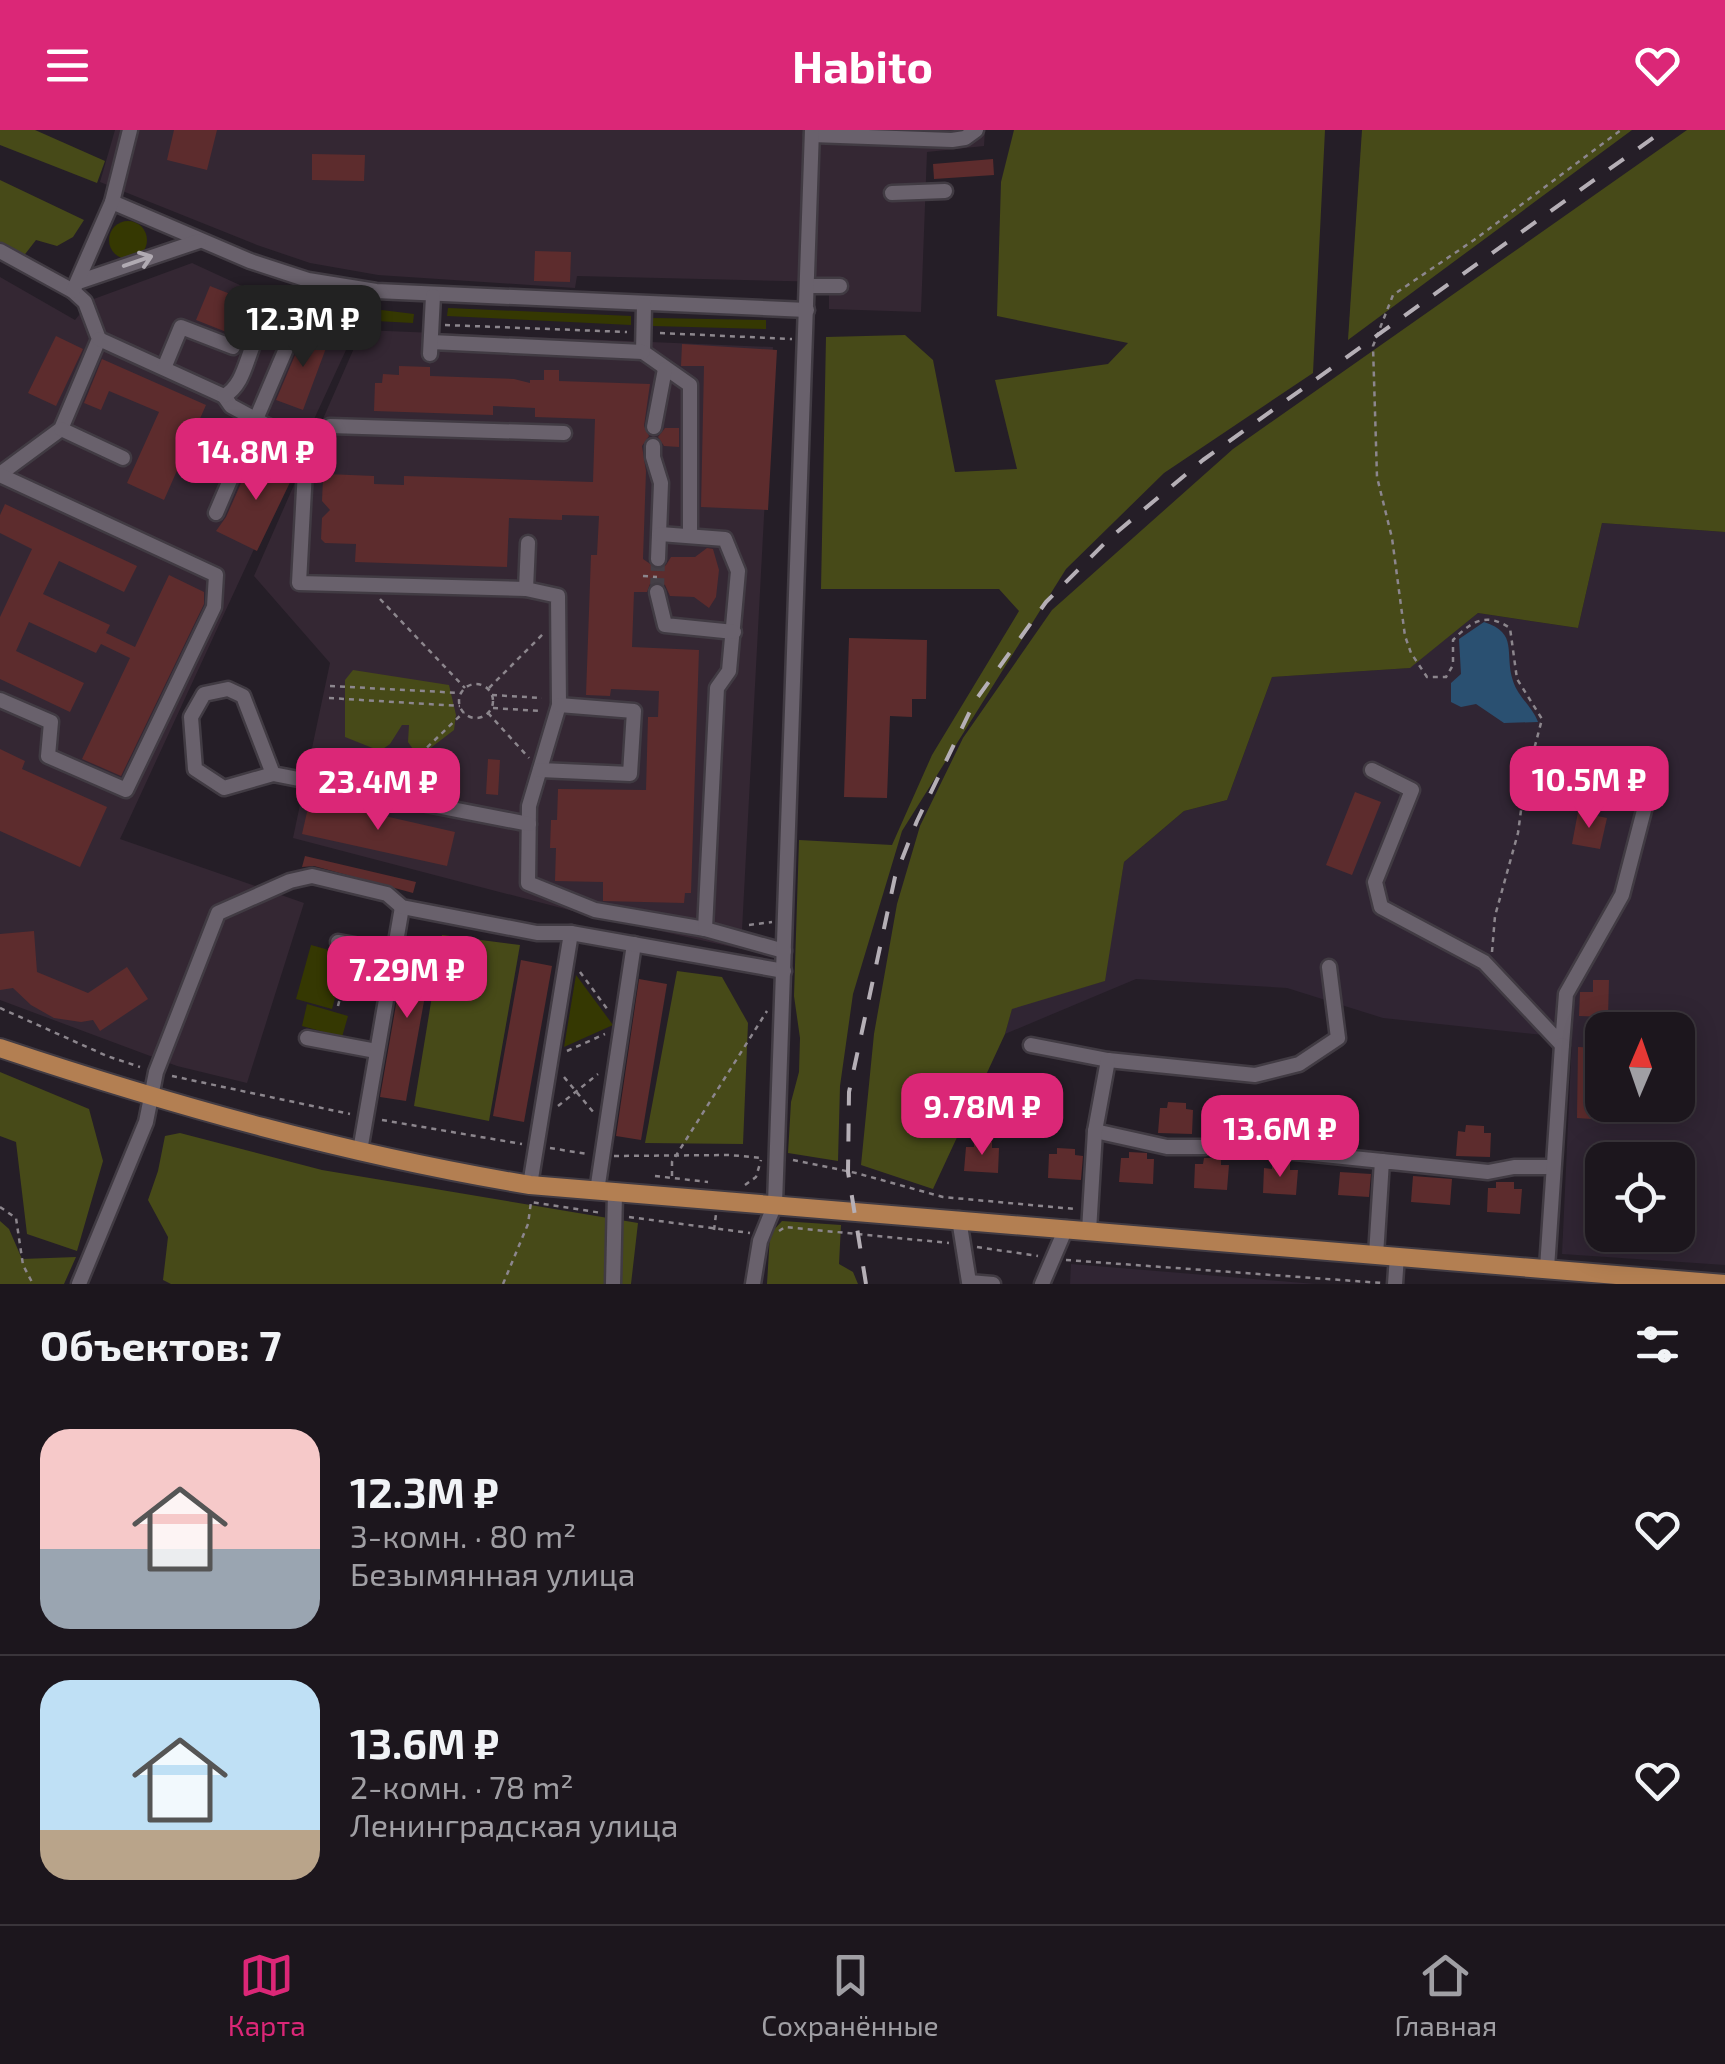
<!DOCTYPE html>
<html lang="ru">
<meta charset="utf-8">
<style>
:root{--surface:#1c161d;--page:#29232a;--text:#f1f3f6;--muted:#a09fa4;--line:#3a353b;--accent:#db2777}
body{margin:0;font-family:"Exo 2",sans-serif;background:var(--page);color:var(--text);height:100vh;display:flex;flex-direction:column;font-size:38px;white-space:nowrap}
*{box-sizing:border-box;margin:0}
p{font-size:32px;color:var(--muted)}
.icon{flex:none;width:55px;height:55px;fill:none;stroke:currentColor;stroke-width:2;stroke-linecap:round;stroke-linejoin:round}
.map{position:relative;height:1154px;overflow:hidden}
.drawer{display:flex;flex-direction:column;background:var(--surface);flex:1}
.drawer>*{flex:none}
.needle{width:65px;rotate:2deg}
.fabs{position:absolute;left:1585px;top:882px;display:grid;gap:20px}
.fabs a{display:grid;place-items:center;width:110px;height:110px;border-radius:20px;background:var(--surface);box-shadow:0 5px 25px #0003,0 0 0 2px var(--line);font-size:50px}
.price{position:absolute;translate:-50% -85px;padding:0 22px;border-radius:20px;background:var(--accent);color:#fff;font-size:32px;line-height:65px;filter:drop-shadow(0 2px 5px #0008)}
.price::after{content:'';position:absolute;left:50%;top:60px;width:30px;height:22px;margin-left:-15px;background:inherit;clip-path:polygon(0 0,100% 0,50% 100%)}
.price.on{background:#222;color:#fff}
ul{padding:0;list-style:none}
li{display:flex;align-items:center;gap:30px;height:250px;padding:0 40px}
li+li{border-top:2px solid var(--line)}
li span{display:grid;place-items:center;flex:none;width:280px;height:200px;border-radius:30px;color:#555}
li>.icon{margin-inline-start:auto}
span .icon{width:120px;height:120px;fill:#fffc;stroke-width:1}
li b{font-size:42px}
h2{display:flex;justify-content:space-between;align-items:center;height:120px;padding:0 40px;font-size:42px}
header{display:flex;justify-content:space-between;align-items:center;height:130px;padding:0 40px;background:var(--accent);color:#fff;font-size:45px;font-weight:700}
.tabs{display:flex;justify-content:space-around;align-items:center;height:140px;border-top:2px solid var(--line);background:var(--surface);font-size:28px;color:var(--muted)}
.tabs a{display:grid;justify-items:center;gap:5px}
.tabs .on{color:var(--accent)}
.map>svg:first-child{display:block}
.built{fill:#302533;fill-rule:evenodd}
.medical{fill:#342733}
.green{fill:#353802}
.forest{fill:#474a18}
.water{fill:#2a5071}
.building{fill:#5d2c2d}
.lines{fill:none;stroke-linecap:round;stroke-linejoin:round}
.minor-tunnel{stroke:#443e46;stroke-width:14;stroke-dasharray:14 7;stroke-linecap:butt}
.minor-casing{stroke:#413b43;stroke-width:19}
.major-casing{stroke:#413b43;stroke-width:22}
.path{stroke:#8c868d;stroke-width:2.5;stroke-dasharray:5 5;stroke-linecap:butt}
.minor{stroke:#69616c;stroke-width:14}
.major{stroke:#b37f52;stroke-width:18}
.rail{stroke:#b5afb6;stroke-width:4;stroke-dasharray:18 18;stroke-linecap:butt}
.oneway{stroke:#b0aab2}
</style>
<header><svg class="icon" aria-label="menu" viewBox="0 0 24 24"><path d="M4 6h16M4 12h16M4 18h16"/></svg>Habito<svg class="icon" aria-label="heart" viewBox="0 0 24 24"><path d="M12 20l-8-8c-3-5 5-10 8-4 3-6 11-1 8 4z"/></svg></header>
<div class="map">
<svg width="1725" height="1154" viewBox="0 0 1725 1154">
<rect width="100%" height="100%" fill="#251e27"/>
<g class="built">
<path d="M1602 393 1725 402V1135L1562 1124 1572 908 1383 888 1287 858 1136 849 1005 904 1012 878 1104 851 1124 732 1184 681 1227 670 1272 547 1409 538 1478 483 1578 498ZM1602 900H1678V975H1602ZM1602 1030H1678V1105H1602Z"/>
<polygon points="1071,1134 1316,1154 1070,1154"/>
</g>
<g class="medical">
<polygon points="115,0 985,0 984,16 927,22 921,182 829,179 829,152 577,146 575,158 378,145 310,133 257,115 100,52"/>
<polygon points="192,133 352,207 120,709 304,773 247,953 177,936 0,870 0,147 75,190 91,170"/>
<polygon points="362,200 773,217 741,819 588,785 293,708 330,533 254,446"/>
</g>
<g class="green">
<circle cx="128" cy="110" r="19"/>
<polygon points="301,170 414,184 413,193 357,190 352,198"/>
<polygon points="448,178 631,186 631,195 447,186"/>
<polygon points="653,188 766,190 766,199 653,196"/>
<polygon points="311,815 347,825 332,879 296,869"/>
<polygon points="576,845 613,895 564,917"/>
<polygon points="307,874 348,886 342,907 302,896"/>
</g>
<g class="forest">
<polygon points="0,0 35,0 105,31 97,53 0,15"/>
<polygon points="1014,0 1325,0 1313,243 1164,343 1066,439 902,701 853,864 840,956 838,1031 788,1023 791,972 799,942 800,908 794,866 799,710 892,715 932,625 1019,481 999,459 821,459 826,207 905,205 933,230 955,342 1017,339 995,250 1108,234 1128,213 997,186 1001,52"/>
<polygon points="1362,0 1632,0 1348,210"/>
<polygon points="1687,0 1725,0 1725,402 1602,393 1578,498 1478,483 1410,538 1272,547 1227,670 1184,681 1124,732 1105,851 1012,879 1005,904 933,1059 861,1035 874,904 897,774 920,696 963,608 1052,480 1233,319"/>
<polygon points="0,50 84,90 73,107 57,116 36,110 19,132 0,120"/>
<polygon points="353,540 449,555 456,585 454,600 424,623 415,622 408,612 409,595 402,595 390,614 380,621 345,607 345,550"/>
<polygon points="326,620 375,634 379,642 375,651 363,653 321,639 321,625"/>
<polygon points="442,805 520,815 489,991 414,976"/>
<polygon points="677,841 722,847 748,893 743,1014 645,1013"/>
<polygon points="0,942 89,979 103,1031 77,1121 27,1104 16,1012 0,1006"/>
<polygon points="180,1003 322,1040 638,1093 631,1154 171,1154 163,1150 168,1107 148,1070 158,1041 165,1006"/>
<polygon points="0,1091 9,1099 22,1129 76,1127 64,1154 0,1154"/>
<polygon points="782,1091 841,1095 839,1134 853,1142 858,1154 767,1154 770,1104"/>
</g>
<path class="water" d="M1484 492C1519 503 1504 523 1513 551 1518 567 1532 576 1538 592L1504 593 1476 574 1461 577 1451 572V553L1461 544 1459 509Z"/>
<g class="building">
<polygon points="174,0 217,0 207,40 167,30"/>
<polygon points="312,24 365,25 364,51 312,50"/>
<polygon points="993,29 994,45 934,49 933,34"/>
<polygon points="535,121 571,122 570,152 534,151"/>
<polygon points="210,156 253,173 239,207 196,190"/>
<polygon points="301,199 329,210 303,280 276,270 301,211"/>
<polygon points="56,206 83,219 56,276 28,263"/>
<polygon points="682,214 777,220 768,380 701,377 704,236 681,236"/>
<polygon points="102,229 206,275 164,370 127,353 159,282 109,261 101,280 84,273"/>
<polygon points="399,236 430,237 430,246 514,249 530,253 530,250 544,250 544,240 559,240 559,251 650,254 644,296 649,306 642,316 646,341 643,429 659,440 666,435 671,427 695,427 707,418 713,419 719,440 716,467 709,478 694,467 670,466 665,455 659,452 650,454 647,462 634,462 632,517 699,520 691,763 685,763 684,773 603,771 603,752 555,751 556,718 550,718 551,690 557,690 558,659 646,660 648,587 658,587 659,561 611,559 610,566 586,565 591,425 597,425 599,386 562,385 562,390 509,388 507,437 355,432 356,414 325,413 321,409 322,388 330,380 322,371 323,349 327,344 374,346 374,354 404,355 404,346 593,352 595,289 535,287 535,278 493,276 493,285 374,281 375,253 382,253 383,244 399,245"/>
<polygon points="665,298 679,298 679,317 664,316 658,307"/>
<polygon points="254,324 294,344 257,421 216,401 226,387"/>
<polygon points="5,374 137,436 124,462 59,431 43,464 110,495 106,503 135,517 169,445 204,462 204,474 121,646 82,629 130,528 101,514 96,523 29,492 16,521 84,553 70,582 0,549 0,487 32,419 0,403 0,385"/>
<polygon points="849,508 927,510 926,569 912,569 912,587 890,586 887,668 844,667"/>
<polygon points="0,619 25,631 22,639 107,677 80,737 0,701"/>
<polygon points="488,629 500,630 498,665 486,664"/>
<polygon points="1355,662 1381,672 1352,745 1326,735"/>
<polygon points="310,669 455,702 447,736 302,704"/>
<polygon points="1578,682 1607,688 1600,719 1572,714"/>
<polygon points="305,726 416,752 413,763 314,736 302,737"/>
<polygon points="34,801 37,842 88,863 127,837 148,869 100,901 93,890 81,892 54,888 31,875 13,858 0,860 0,804"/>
<polygon points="407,811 434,816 406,971 380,967"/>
<polygon points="521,830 552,836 524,992 493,986"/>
<polygon points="639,849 667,854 641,1010 616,1006"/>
<polygon points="1593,850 1609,850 1608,887 1579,886 1580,862 1593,862"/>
<polygon points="1578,917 1602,918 1602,962 1594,962 1592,989 1577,988"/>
<polygon points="1020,960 1038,961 1037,968 1045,968 1044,993 1010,991 1011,966 1019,967"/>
<polygon points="1168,972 1186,973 1186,979 1193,980 1192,1004 1158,1003 1160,978 1167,978"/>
<polygon points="1306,990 1339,991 1338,1014 1305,1011"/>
<polygon points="1466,995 1484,996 1484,1003 1491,1003 1490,1027 1456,1026 1458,1001 1465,1002"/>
<polygon points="974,1011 992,1012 992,1018 999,1018 998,1043 964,1041 966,1017 974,1017"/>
<polygon points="1057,1018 1075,1019 1075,1025 1083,1026 1081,1050 1048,1048 1049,1024 1057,1024"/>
<polygon points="1129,1022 1147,1023 1147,1029 1154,1029 1153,1054 1119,1052 1121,1028 1129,1028"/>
<polygon points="1204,1028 1221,1028 1221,1035 1229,1035 1227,1060 1194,1058 1195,1034 1203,1034"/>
<polygon points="1272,1033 1290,1033 1290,1040 1298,1040 1296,1065 1263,1063 1264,1038 1272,1039"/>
<polygon points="1340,1042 1371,1044 1369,1067 1338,1065"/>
<polygon points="1413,1046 1452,1049 1450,1075 1411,1072"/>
<polygon points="1496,1052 1514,1052 1514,1059 1522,1059 1520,1084 1487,1082 1488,1058 1496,1058"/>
</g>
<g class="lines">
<polyline class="minor-tunnel" points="657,462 658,429"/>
<defs>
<g id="minor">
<polyline points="812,5 952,10 965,8 976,0"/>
<polyline points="892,63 945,61"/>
<polyline points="112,72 250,131 308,150 376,161 807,180"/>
<polyline points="0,121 73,161 85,172 99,209 61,299 0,344"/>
<polyline points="78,152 199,111"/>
<polyline points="808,156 840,156"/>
<polyline points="73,161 112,72 130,0"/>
<polyline points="644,175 643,222 690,255 690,405"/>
<polyline points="99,209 224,266 231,276 290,308"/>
<polyline points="431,212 643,222"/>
<polyline points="430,224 433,166"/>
<polyline points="164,238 181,197 233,217"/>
<polyline points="654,297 665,239"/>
<polyline points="61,299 123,328"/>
<polyline points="564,303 330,296 305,340 299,453 526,459 558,466 559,575 529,676 528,753 595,780 705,799 784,821"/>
<polyline points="653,316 653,327 661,353 658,429"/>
<polyline points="0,345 216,445 214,477 126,660 48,626 51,592 0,570"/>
<path d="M216 383 291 207 290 198 270 191C245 209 251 251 224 266"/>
<polyline points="660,404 725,409 738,441 729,541 717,558 705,799"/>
<polyline points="526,459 528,413"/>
<polyline points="657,462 665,495 734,502"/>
<polyline points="540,640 630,644 634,581 559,575"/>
<polyline points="1372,640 1412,660 1375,752 1381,777 1484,832 1562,915 1566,864 1622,765 1655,638"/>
<polyline points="273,644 243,566 228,559 204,564 191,587 195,639 224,658 273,644 529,694"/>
<polyline points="338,812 394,822"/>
<polyline points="307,908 376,921"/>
<polyline points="1031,915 1108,930 1255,945 1299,934 1338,908 1329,837"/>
<polyline points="1095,1001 1167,1017 1204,1017 1230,1008 1266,1019 1382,1031"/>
<polyline points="360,1021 402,777"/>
<polyline points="530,1055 571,803"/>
<polyline points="597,1061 634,814"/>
<polyline points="959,1089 969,1152 993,1154"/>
<polyline points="1089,1101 1095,1001 1108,930"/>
<polyline points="1376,1125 1382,1031 1488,1042 1514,1037 1553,1037"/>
<polyline points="1547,1138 1562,915"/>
<polyline points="79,1154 146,992 156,942 218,783 290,751 312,746 387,764 402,777 537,803 571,803 784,841"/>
<polyline points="613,1154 615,1063"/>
<polyline points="753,1154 760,1111 775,1074 812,0"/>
<polyline points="1042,1154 1066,1098"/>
<polyline points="1395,1154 1397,1126"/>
</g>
<path id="major" d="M0 918C174 976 349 1025 530 1055L1725 1154"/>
</defs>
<use href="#minor" class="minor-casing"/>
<use href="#major" class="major-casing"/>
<g class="path">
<polyline points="445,195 627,202"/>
<polyline points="660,203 792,209"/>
<polyline points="643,446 657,447"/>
<polyline points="380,469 465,558"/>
<circle cx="476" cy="571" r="17"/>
<polyline points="330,556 461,563"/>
<polyline points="489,558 544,503"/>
<polyline points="492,565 542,568"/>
<polyline points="329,568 460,576"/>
<polyline points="493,578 540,581"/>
<polyline points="488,583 529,628"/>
<polyline points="391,652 464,582"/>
<polyline points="749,795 772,792"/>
<path d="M1492 822 1495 786 1518 703 1524 658 1542 589 1517 549 1510 498C1486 482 1472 491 1453 510V535L1446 547H1427L1411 523 1405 506 1392 408 1377 347 1373 216 1393 165 1474 110 1621 0"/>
<polyline points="580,842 608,880"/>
<polyline points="338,876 350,829"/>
<polyline points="0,878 107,926 140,937"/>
<polyline points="567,921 605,904"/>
<polyline points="172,946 350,984"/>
<polyline points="564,947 594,983"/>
<polyline points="558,976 598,944"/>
<polyline points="382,990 522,1014"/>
<polyline points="550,1018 587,1024"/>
<polyline points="614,1026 730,1025 761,1028"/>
<polyline points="793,1030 856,1043 943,1067 1075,1079"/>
<polyline points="655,1046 708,1052"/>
<polyline points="672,1046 672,1032 767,881"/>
<polyline points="745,1055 756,1047 761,1030"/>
<polyline points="0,1077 16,1088 23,1135 33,1154"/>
<polyline points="629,1087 750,1103"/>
<polyline points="714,1100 716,1084"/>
<polyline points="779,1101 785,1097 949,1113"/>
<polyline points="977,1117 1038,1126"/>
<polyline points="1066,1130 1382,1153"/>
<polyline points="503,1154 528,1094 531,1072 602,1083"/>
</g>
<use href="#minor" class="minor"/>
<use href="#major" class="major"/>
<polyline class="rail" points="866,1154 848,1042 849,962 895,747 917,691 975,571 1046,472 1111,407 1203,330 1664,0"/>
</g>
<defs><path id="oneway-shaft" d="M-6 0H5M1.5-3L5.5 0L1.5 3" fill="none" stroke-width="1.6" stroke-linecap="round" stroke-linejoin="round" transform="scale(2.5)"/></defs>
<use class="oneway" href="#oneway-shaft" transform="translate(138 131) rotate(-19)"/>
</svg>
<div class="fabs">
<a><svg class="needle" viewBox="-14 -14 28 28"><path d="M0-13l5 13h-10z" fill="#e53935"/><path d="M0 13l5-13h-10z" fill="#a09fa4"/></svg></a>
<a><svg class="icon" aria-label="locate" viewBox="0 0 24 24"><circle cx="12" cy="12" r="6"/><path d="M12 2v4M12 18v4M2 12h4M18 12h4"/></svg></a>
</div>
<b class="price on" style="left:303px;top:240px">12.3M ₽</b>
<b class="price" style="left:256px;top:373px">14.8M ₽</b>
<b class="price" style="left:1589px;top:701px">10.5M ₽</b>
<b class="price" style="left:378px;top:703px">23.4M ₽</b>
<b class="price" style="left:407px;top:891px">7.29M ₽</b>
<b class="price" style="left:982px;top:1028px">9.78M ₽</b>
<b class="price" style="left:1280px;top:1050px">13.6M ₽</b>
</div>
<section class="drawer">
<h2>Объектов: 7<svg class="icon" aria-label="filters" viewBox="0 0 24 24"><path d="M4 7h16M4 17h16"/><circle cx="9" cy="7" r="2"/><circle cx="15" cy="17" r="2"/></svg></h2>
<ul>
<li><span style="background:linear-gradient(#f6c9c9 60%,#9aa5b1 0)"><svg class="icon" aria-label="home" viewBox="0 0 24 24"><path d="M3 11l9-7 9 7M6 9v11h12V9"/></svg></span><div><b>12.3M ₽</b><p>3-комн. · 80 m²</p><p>Безымянная улица</p></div><svg class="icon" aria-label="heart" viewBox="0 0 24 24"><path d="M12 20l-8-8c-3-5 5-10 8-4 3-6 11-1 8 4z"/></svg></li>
<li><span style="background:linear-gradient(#bfe0f5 75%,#b9a48a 0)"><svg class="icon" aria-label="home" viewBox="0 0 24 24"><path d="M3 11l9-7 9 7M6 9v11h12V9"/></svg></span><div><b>13.6M ₽</b><p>2-комн. · 78 m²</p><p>Ленинградская улица</p></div><svg class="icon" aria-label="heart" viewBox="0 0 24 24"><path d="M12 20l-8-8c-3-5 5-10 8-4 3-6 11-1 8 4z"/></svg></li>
</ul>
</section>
<nav class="tabs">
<a class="on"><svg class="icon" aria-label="map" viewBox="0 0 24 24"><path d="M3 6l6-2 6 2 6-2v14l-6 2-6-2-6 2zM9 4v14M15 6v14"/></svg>Карта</a>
<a><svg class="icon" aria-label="saved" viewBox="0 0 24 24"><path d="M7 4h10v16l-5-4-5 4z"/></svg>Сохранённые</a>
<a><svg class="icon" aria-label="home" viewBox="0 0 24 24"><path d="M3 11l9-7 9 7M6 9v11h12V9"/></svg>Главная</a>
</nav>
